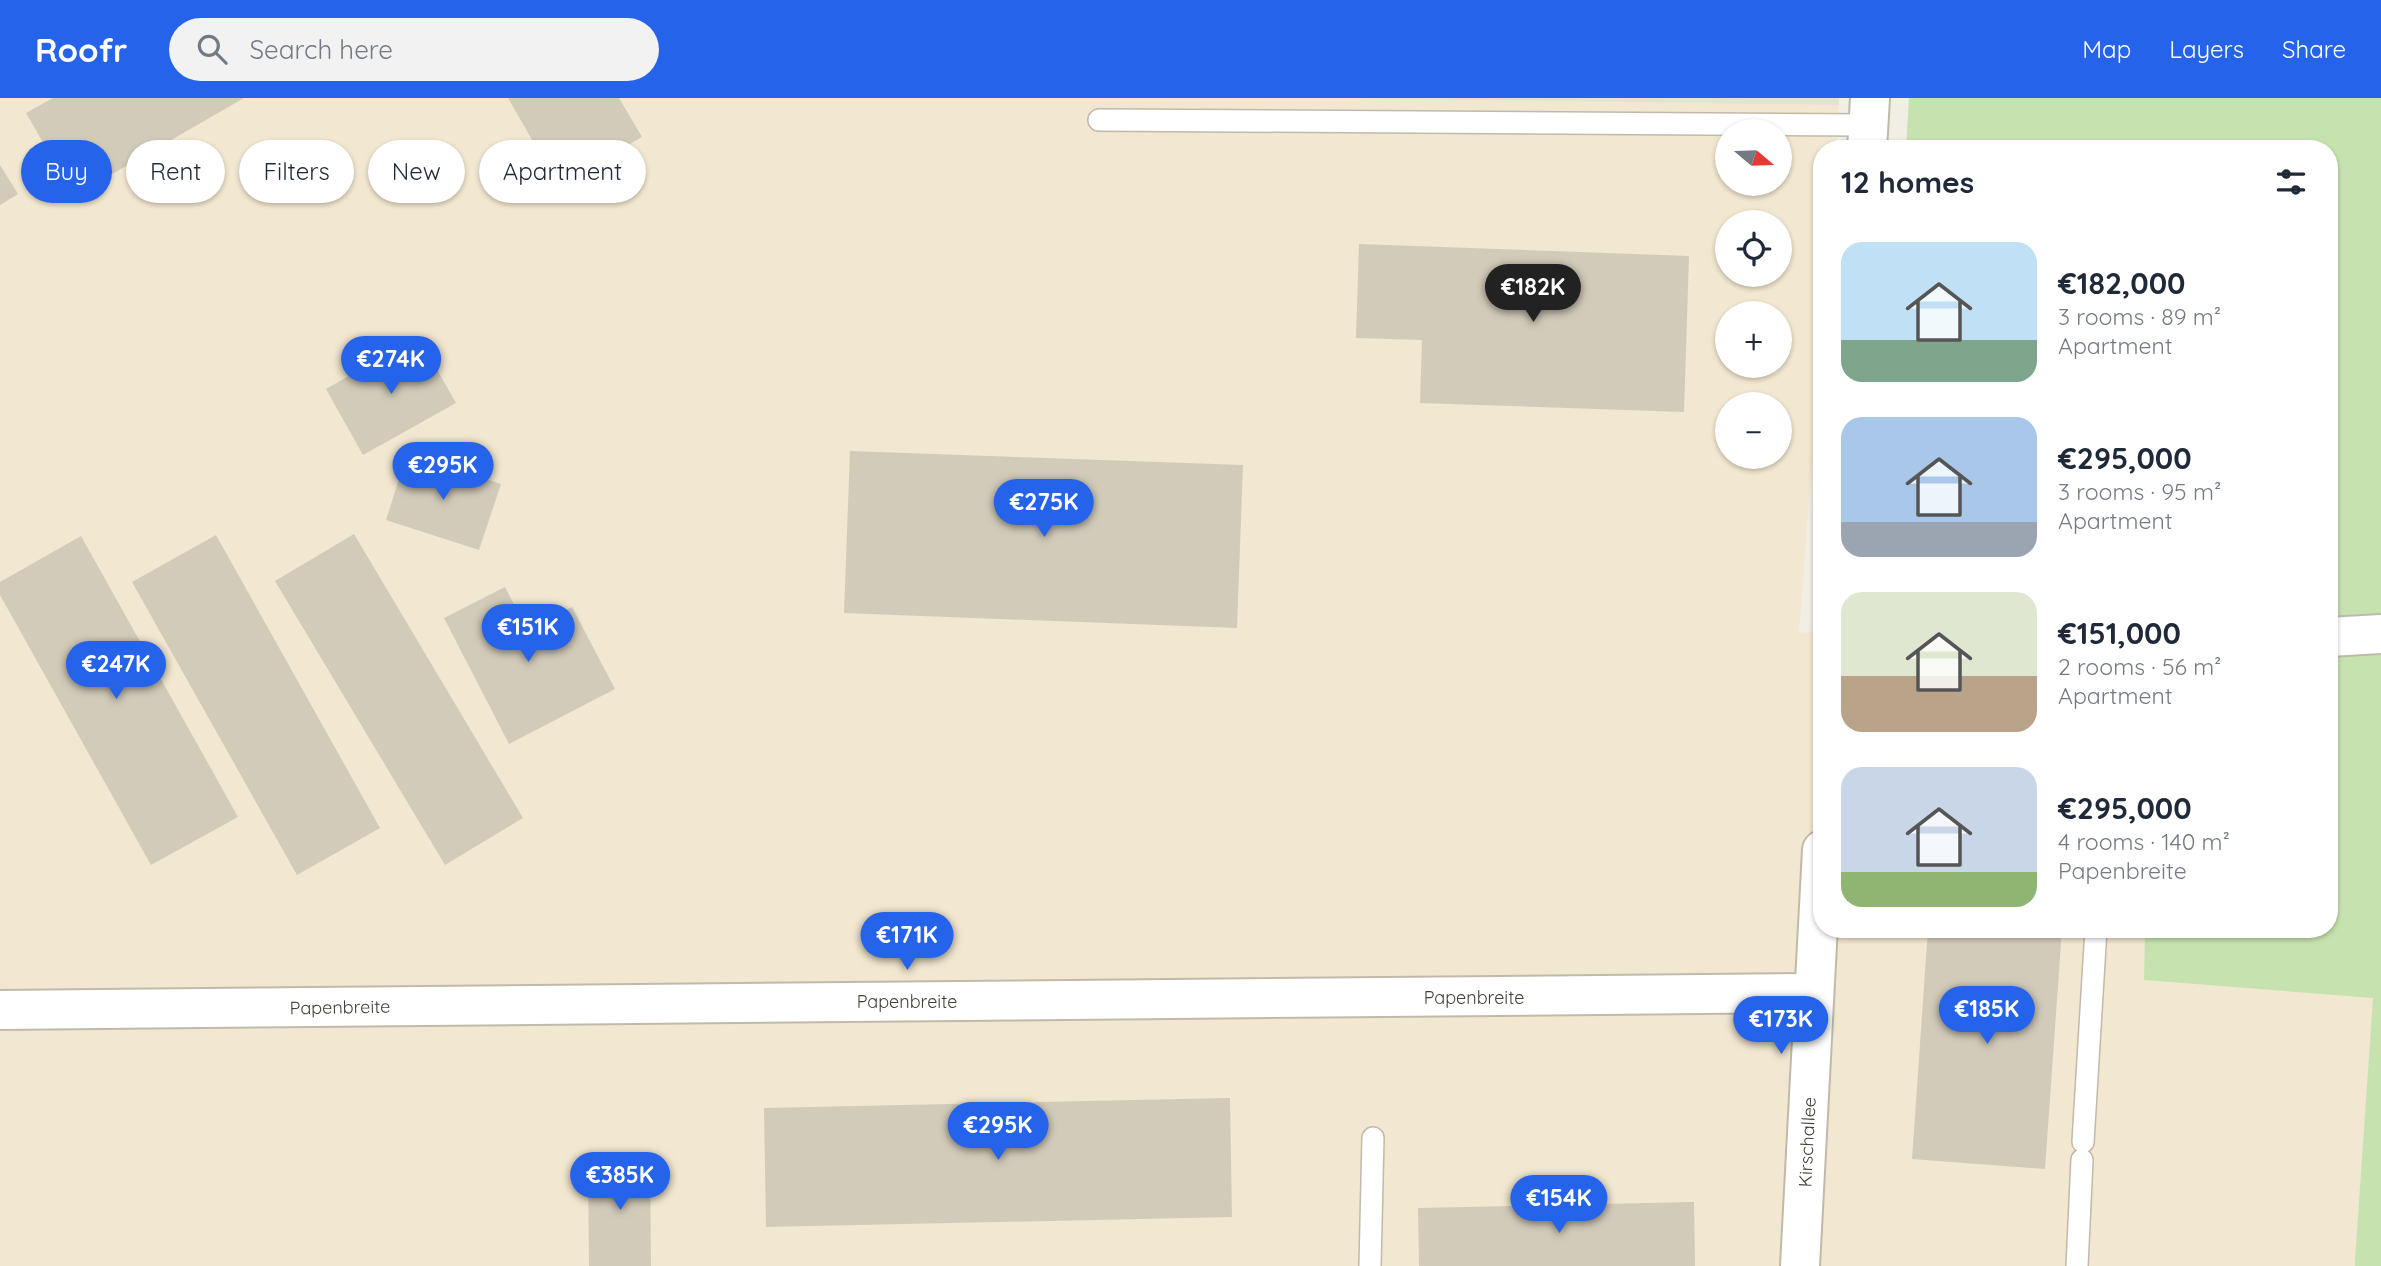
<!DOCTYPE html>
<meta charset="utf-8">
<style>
:root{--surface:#fff;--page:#f2f2f3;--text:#1f2937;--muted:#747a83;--accent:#2563eb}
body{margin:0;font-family:Quicksand,sans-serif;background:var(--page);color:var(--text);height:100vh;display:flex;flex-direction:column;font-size:26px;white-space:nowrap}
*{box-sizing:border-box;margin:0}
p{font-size:23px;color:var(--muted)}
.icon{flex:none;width:38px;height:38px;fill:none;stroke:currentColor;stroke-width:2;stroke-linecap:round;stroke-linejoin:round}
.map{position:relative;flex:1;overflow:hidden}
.panel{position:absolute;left:1813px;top:42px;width:525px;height:798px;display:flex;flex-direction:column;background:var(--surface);border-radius:28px;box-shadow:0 2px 5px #0004}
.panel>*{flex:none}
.top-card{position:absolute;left:21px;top:42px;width:665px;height:63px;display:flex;gap:14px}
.needle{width:46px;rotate:109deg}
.buttons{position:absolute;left:1715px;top:21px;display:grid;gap:14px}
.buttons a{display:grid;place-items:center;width:77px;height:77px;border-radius:50%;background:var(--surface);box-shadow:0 2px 5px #0004;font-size:35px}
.price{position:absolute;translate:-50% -60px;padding:0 16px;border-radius:24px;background:var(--accent);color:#fff;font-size:23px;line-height:46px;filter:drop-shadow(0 2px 4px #0008)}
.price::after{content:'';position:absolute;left:50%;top:42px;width:21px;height:16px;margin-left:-10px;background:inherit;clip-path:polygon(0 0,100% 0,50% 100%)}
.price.active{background:#222;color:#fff}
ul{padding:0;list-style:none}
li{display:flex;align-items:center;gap:21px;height:175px;padding:0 28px}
li span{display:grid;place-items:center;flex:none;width:196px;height:140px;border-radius:21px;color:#555}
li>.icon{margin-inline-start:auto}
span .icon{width:84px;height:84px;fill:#fffc;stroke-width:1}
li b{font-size:30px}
h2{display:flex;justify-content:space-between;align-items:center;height:84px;padding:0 28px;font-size:30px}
.pill{padding:0 24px;border-radius:32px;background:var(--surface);box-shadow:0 2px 5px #0004;font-size:24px;line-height:63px}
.pill.active{background:var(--accent);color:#fff}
header{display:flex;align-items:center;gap:42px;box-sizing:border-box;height:98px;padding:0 35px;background:var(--accent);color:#fff}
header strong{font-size:33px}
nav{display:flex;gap:38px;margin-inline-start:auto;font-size:24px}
.search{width:490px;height:63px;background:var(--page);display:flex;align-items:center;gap:18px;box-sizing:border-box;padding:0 24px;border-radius:38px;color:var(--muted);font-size:26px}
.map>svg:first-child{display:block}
.residential{fill:#e5e1d3}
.commercial{fill:#f2e7d0;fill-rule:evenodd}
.green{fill:#c6e3af}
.building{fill:#d2cbba}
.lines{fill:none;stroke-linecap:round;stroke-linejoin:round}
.lane-casing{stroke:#bfbaaa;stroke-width:24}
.street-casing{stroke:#bfbaaa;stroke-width:42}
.lane{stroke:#fff;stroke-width:21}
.street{stroke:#fff;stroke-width:38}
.labels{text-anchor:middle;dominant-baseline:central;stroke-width:5;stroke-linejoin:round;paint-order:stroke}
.street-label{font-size:18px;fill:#433f34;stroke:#fff}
</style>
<header>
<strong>Roofr</strong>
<div class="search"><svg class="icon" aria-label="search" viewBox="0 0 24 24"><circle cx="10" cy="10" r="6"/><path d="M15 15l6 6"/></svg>Search here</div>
<nav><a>Map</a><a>Layers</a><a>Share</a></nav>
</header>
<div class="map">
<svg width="2381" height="1168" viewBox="0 0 2381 1168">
<rect width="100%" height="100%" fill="#f1eee4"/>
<polygon class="residential" points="1337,0 1839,0 1839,7 1337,2"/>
<path class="commercial" d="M0 0H1337L1839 7 1836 51H1822V234L1799 535 1822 533V831H2145L2144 882 2374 899 2355 1168H0ZM1727 33H1780V86H1727ZM1727 124H1780V177H1727ZM1727 215H1780V268H1727ZM1727 306H1780V359H1727Z"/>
<polygon class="green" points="1909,0 2381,0 2381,1168 2355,1168 2355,1162 2373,900 2144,882 2145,831 2329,831 2329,51 1906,51"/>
<g class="building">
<polygon points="53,0 244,0 74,98 26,15"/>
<polygon points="508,0 619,0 642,39 558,87"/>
<polygon points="0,67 18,96 0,107"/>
<polygon points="1359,146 1689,158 1684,314 1420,305 1422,242 1356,240"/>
<polygon points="418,238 456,305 363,357 326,291"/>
<polygon points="850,353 1243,367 1237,530 844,515"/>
<polygon points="407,356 501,386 479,452 386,422"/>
<polygon points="354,436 523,720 445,767 275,483"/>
<polygon points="216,437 380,730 297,777 132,484"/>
<polygon points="81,438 238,719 151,767 0,497 0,484"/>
<polygon points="505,489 527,532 572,509 615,591 509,646 444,520"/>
<polygon points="1928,831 2062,831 2045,1071 1912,1061"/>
<polygon points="1230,1000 1232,1119 766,1129 764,1010"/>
<polygon points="650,1059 651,1168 589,1168 588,1060"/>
<polygon points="1694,1104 1695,1168 1419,1168 1418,1110"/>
</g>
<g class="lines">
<defs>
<g id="lane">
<polyline points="1099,22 1868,27"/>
<polyline points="2083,1044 2096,831"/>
<polyline points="1370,1168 1373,1040"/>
<polyline points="2077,1168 2082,1062"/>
</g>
<g id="street">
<polyline points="1867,51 1870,0"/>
<polyline points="2329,539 2381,536"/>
<polyline points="0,912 1814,895"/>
<polyline points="1800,1168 1822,752"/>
</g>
</defs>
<use href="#lane" class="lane-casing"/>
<use href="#street" class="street-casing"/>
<use href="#lane" class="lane"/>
<use href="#street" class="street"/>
</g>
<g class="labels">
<g class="street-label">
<text x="1474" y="899">Papenbreite</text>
<text x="907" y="903">Papenbreite</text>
<text transform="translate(340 909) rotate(-1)">Papenbreite</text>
<text transform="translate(1807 1044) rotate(-87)">Kirschallee</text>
</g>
</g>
</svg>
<div class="buttons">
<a><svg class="needle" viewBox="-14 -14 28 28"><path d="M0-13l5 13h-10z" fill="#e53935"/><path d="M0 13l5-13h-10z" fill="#747a83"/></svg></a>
<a><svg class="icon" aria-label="locate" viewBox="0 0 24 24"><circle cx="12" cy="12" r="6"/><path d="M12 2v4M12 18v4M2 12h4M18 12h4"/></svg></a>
<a>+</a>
<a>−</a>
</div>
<b class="price active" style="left:1533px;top:226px">€182K</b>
<b class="price" style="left:391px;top:298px">€274K</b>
<b class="price" style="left:443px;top:404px">€295K</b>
<b class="price" style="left:1044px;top:441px">€275K</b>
<b class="price" style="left:528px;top:566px">€151K</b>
<b class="price" style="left:116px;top:603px">€247K</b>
<b class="price" style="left:907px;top:874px">€171K</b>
<b class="price" style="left:1987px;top:948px">€185K</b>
<b class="price" style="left:1781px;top:958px">€173K</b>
<b class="price" style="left:998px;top:1064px">€295K</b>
<b class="price" style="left:620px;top:1114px">€385K</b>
<b class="price" style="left:1559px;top:1137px">€154K</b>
<div class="top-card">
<a class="pill active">Buy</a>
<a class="pill">Rent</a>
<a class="pill">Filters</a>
<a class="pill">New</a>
<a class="pill">Apartment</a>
</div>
<section class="panel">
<h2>12 homes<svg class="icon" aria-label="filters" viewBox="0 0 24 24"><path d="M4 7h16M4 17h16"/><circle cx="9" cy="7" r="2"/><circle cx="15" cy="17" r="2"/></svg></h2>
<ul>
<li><span style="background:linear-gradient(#bfe0f5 70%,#7fa58c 0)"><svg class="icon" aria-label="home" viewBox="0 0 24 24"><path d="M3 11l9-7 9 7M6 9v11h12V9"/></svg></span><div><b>€182,000</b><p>3 rooms · 89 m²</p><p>Apartment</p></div></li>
<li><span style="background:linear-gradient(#a9c7e8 75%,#9aa5b1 0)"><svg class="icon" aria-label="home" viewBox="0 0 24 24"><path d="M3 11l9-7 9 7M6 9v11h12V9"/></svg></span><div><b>€295,000</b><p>3 rooms · 95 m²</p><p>Apartment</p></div></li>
<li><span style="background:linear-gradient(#dfe7d0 60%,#b9a48a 0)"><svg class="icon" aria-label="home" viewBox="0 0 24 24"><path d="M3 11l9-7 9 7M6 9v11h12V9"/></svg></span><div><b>€151,000</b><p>2 rooms · 56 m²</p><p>Apartment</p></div></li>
<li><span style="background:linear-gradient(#c9d6e8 75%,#8fb573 0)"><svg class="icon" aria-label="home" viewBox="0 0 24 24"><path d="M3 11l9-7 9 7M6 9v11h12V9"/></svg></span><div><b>€295,000</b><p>4 rooms · 140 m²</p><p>Papenbreite</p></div></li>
</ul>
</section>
</div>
